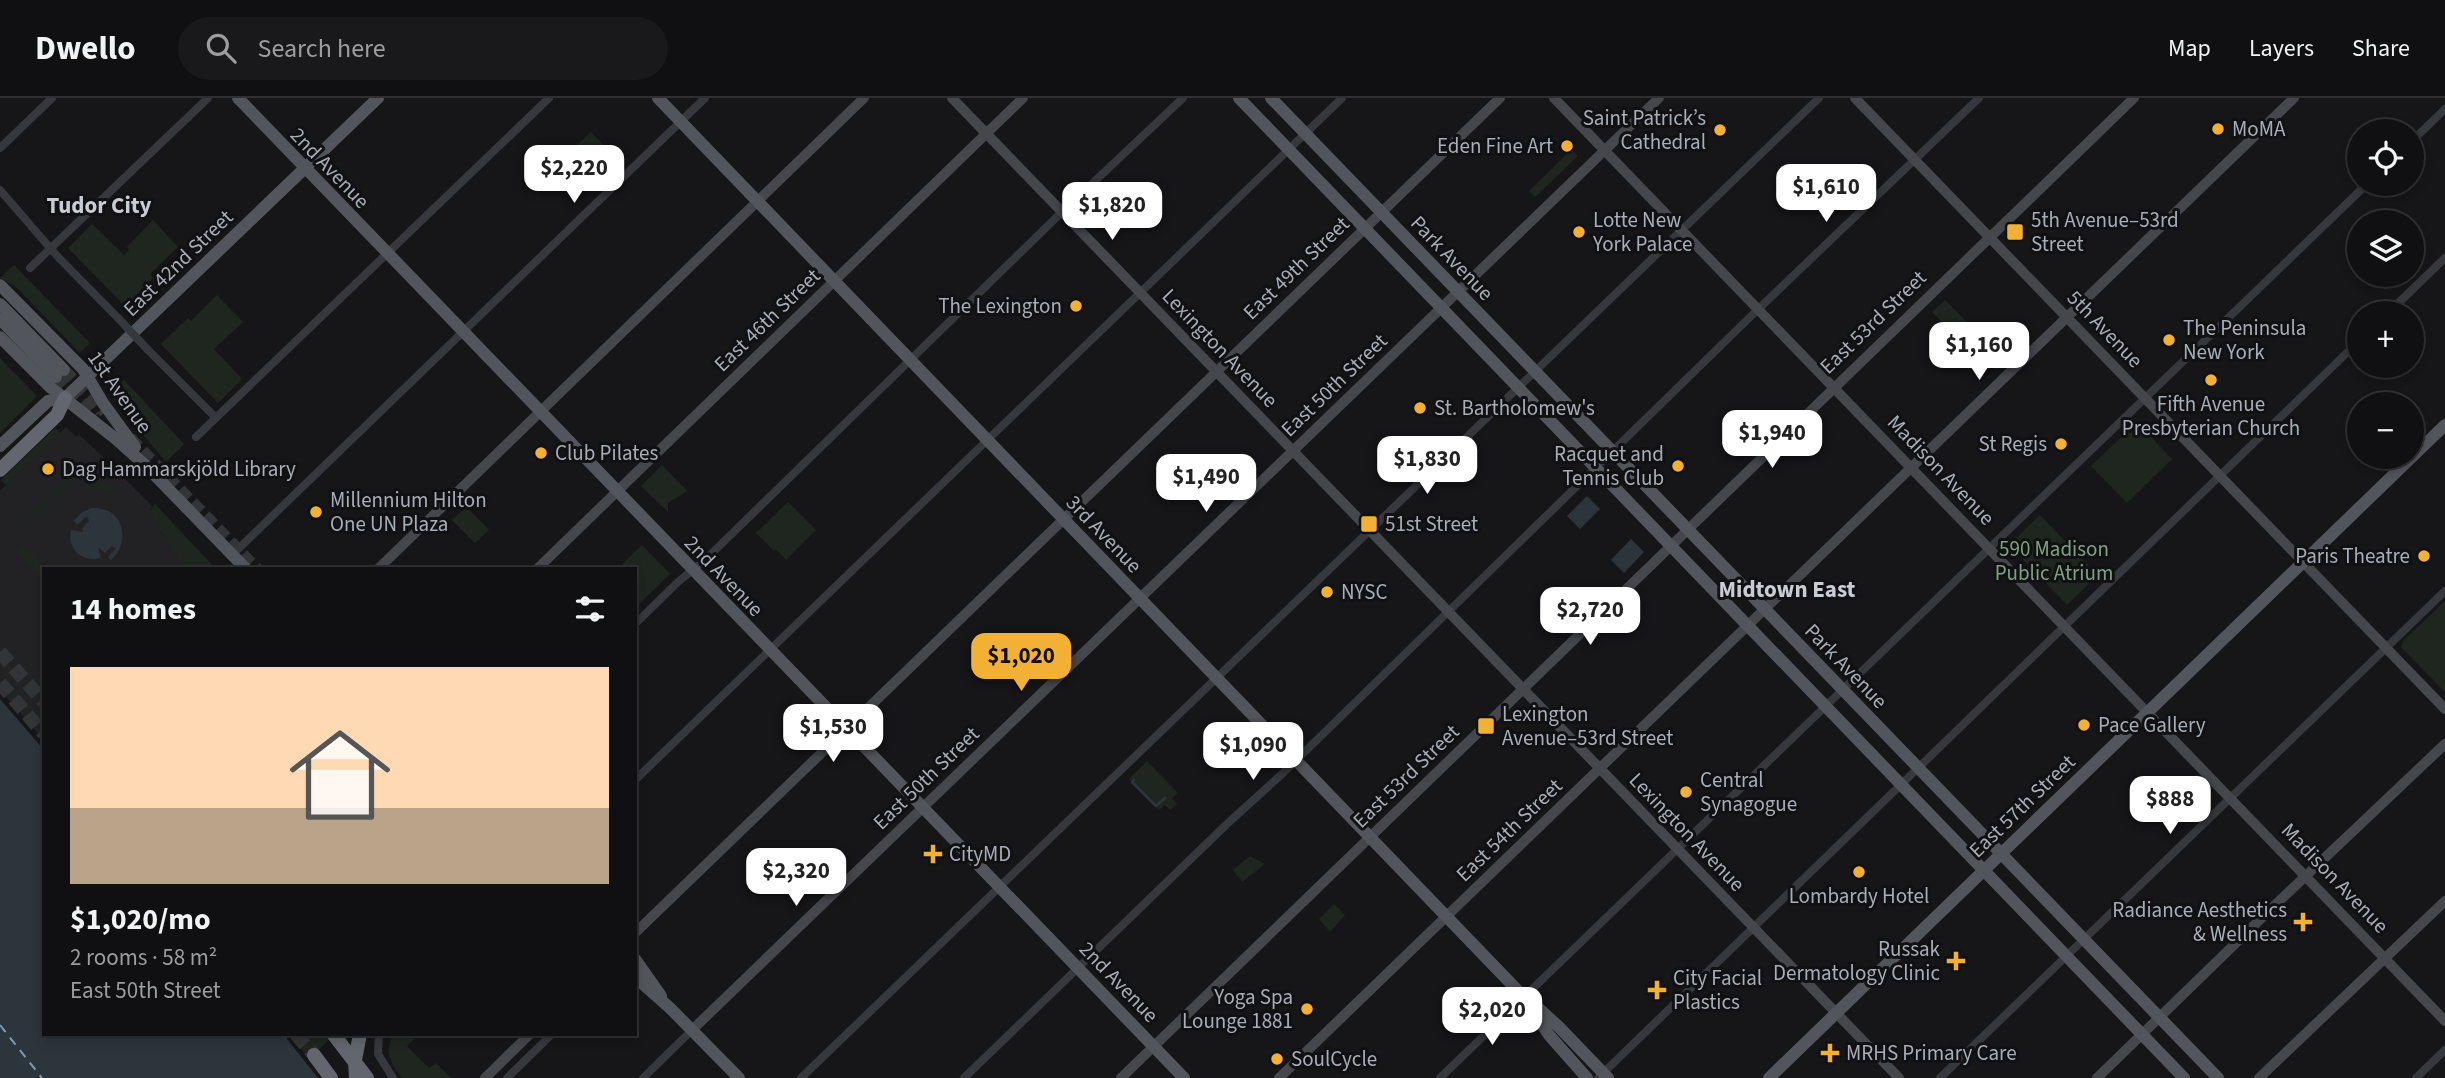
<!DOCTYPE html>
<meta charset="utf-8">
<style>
:root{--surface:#101012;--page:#19191b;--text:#f1f3f6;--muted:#9c9d9f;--line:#303032;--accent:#f2b134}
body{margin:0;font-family:"Source Sans 3",sans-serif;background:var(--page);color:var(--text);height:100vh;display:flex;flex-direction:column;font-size:26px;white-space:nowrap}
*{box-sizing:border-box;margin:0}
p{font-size:23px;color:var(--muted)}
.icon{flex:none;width:38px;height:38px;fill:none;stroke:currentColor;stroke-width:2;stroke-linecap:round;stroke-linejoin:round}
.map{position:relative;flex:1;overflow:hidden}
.drawer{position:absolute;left:42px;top:469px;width:595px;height:469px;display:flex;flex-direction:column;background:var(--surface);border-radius:0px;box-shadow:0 4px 10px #0003,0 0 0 2px var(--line)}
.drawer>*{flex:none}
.tools{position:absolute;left:2347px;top:21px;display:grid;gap:14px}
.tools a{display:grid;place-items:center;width:77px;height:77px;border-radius:50%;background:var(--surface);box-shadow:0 4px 10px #0003,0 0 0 2px var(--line);font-size:35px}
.price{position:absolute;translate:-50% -60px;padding:0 16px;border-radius:14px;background:#fff;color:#222;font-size:23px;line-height:46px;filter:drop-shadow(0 2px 4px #0008)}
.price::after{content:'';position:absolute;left:50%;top:42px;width:21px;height:16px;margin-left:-10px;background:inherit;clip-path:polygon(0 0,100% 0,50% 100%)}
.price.selected{background:var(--accent);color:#111}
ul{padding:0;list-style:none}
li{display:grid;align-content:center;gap:14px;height:371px;padding:0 28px}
li span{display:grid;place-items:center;height:217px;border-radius:0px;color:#555}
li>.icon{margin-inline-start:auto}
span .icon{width:126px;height:126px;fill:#fffc;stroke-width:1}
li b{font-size:30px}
h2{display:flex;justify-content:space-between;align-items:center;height:84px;padding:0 28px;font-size:30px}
header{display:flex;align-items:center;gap:42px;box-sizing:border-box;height:98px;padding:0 35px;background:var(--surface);border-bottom:2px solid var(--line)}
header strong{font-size:33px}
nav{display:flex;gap:38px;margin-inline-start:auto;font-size:24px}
.search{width:490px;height:63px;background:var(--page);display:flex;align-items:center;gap:18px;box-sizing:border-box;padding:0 24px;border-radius:38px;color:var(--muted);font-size:26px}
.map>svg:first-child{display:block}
.built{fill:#222225}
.green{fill:#1e261f}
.water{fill:#2c353c}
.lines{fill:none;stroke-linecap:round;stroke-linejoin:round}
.stream{stroke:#2c353c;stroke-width:2.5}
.ferry{stroke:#7f9bb3;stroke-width:2;stroke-dasharray:9 7;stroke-linecap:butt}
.primary-tunnel{stroke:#333438;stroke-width:12;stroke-dasharray:12 6;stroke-linecap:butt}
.highway-tunnel{stroke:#333438;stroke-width:14;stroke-dasharray:14 7;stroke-linecap:butt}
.street{stroke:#37383d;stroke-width:8}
.secondary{stroke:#45474d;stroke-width:10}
.primary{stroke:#53555c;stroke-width:12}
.highway{stroke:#63666e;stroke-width:14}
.street-bridge{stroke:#37383d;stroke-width:8}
.highway-bridge{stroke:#63666e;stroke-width:14}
.poi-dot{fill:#f2b134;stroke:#111113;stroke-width:2.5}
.labels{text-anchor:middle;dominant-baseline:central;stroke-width:6;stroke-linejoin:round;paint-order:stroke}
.poi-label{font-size:21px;fill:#a8adb8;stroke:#111113;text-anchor:start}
.street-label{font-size:21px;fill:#a8adb8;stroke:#111113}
.park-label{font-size:21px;fill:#7fa381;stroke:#111113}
.neighbourhood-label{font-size:23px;font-weight:bold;fill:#c9ccd4;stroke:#111113}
</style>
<header>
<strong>Dwello</strong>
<div class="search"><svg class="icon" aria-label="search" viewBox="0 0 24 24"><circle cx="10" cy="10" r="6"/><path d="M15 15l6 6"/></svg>Search here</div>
<nav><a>Map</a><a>Layers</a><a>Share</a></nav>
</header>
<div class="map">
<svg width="2445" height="980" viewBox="0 0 2445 980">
<rect width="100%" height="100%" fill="#161618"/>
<polygon class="built" points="66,329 76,339 79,337 99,355 152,408 150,413 161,435 187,471 44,471 44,642 0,592 0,393"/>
<g class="green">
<polygon points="591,34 619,64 607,77 577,47"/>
<polygon points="1572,51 1578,58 1535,99 1529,93"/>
<polygon points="153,122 178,149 150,176 153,180 125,208 68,150 92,126 124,157 129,152 127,149"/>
<polygon points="14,167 90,245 80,255 16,189 0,180"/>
<polygon points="217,197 243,224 214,251 242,281 218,305 161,246 188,220 191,223"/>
<polygon points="1945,202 1974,231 1961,243 1932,214"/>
<polygon points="0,260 37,298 0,335"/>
<polygon points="124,282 184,346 166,364 109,296"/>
<polygon points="2137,324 2172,361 2127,405 2091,368"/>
<polygon points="55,330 60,335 6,387 1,382"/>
<polygon points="86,364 88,366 29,424 27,421"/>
<polygon points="662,367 687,393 668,405 668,414 641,388"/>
<polygon points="101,383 116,391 120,388 119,384 123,391 107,395 89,386"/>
<polygon points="788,404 816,432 786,462 776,451 774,453 756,435"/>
<path d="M155 406 216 471H187C172 453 159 434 150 413Z"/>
<polygon points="466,409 489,432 475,445 452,422"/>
<polygon points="2040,417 2098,477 2067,507 2009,447"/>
<polygon points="642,447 670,476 635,510 635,471 617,471"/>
<polygon points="23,448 48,471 44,471 44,482 16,454"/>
<polygon points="2445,503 2445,594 2401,549 2404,542"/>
<polygon points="1147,663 1178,695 1172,700 1177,706 1170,712 1165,707 1159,712 1129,681"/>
<polygon points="1250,758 1265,766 1242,784 1233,772"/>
<polygon points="1334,806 1345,817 1330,834 1319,821"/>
<polygon points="290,936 335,936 309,961"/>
<path d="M394 936H409L414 941 407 948 429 970 436 965 451 980H402C391 965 383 954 394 936Z"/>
</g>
<g class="water">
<polygon points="1587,398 1600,411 1580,431 1567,418"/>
<path d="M92 410C123 408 132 443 111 462L108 459 116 450 112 448 105 455 98 449 101 460C82 465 67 451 71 432L83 434 82 431 89 423 87 418 77 427 74 423 81 415Z"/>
<polygon points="1631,441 1644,454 1624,475 1611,462"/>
<polygon points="0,601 44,652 44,936 283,936 318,980 0,980"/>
</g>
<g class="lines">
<polyline class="stream" points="1134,682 1132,684 1156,708 1165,700"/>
<polyline class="ferry" points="0,927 42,980"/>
<g class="primary-tunnel">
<polyline points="64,272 105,314"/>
<polyline points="56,279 95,319"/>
<polyline points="130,340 257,471"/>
</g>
<g class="highway-tunnel">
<polyline points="0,554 44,604"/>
<polyline points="0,585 44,636"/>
<polyline points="296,936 314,957"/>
</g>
<g class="street">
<polyline points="2412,43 2445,11"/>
<polyline points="0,50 52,0"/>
<polyline points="0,92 58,159 119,221"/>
<polyline points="30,170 208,0"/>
<polyline points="2388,215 2445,160"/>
<polyline points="148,252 216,320"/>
<polyline points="196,339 549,0"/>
<polyline points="232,457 705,0"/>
<polyline points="635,526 678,484 707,460 1062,114 1183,0"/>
<polyline points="635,682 1342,0"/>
<polyline points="379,936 378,956 393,980"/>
<polyline points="507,980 552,936"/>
<polyline points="643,980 691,933"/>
<polyline points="801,980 1819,0"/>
<polyline points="964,980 1227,726 1282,676 1748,221 1979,0"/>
<polyline points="1440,980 2367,86"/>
<polyline points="1598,980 2359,243"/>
<polyline points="1940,980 2445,493"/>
<polyline points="2416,980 2445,952"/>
</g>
<g class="secondary">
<polyline points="952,0 1899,980"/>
<polyline points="1554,0 2445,923"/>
<polyline points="1855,0 2445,611"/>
<polyline points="378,471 864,0"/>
<polyline points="537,471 1023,0"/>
<polyline points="635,835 1500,0"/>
<polyline points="691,933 1659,0"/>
<polyline points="485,980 530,936"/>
<polyline points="1121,980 2134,0"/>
<polyline points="1279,980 2294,0"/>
<polyline points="2097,980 2274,808 2445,646"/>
<polyline points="2259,980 2445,803"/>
</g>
<g class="primary">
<polyline points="238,0 1184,980"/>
<polyline points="658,0 1523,898 1549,937 1587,980"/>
<polyline points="1239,0 2184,980"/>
<polyline points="1271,0 2218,980"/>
<polyline points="0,187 83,271 103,305 135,349"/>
<polyline points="0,206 64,272"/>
<polyline points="0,221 56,279"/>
<polyline points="0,239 50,289 116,341 145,367 246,471"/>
<polyline points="0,348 48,303 65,300 88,278 378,0"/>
<polyline points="635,861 661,898"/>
<polyline points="635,879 670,910 739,980"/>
<polyline points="1535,907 1559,929 1608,980"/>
<polyline points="1769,980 2445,327"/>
</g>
<g class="highway">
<polyline points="0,372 57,317 65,300"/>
<polyline points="334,937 367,980"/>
<polyline points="314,957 331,980"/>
</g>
<polyline class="street-bridge" points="119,221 148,252"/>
<polyline class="highway-bridge" points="356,980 355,962 360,936"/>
</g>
<g class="poi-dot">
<circle cx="2218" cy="31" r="7"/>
<circle cx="1720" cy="32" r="7"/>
<circle cx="1567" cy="48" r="7"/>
<circle cx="1579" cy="134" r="7"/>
<rect x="2006" y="125" width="18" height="18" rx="3.5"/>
<circle cx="1076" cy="208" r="7"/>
<circle cx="2169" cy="242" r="7"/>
<circle cx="2211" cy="282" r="7"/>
<circle cx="1420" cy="310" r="7"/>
<circle cx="2061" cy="346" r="7"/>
<circle cx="541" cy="355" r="7"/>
<circle cx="1678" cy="368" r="7"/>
<circle cx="48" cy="371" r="7"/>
<circle cx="316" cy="414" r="7"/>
<rect x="1360" y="417" width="18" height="18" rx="3.5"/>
<circle cx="2424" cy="458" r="7"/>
<circle cx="1327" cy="494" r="7"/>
<circle cx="2084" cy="627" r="7"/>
<rect x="1477" y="619" width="18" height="18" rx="3.5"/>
<circle cx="1686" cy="694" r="7"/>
<path d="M929.5 745.5h7v7h7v7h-7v7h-7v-7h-7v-7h7z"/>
<circle cx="1859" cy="774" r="7"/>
<path d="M2299.5 813.5h7v7h7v7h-7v7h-7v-7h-7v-7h7z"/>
<path d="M1952.5 852.5h7v7h7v7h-7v7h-7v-7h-7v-7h7z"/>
<path d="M1653.5 881.5h7v7h7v7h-7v7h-7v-7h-7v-7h7z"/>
<circle cx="1307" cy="911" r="7"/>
<path d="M1826.5 944.5h7v7h7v7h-7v7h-7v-7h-7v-7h7z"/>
<circle cx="1277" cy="961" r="7"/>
</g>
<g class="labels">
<g class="poi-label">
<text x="1706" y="20" text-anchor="end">Saint Patrick’s<tspan x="1706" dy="24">Cathedral</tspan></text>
<text x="2232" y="31">MoMA</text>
<text x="1553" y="48" text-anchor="end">Eden Fine Art</text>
<text x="1593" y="122">Lotte New<tspan x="1593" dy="24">York Palace</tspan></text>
<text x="2031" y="122">5th Avenue–53rd<tspan x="2031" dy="24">Street</tspan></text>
<text x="1062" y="208" text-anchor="end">The Lexington</text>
<text x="2183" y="230">The Peninsula<tspan x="2183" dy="24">New York</tspan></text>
<text x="2211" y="306" text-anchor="middle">Fifth Avenue<tspan x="2211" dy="24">Presbyterian Church</tspan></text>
<text x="1434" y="310">St. Bartholomew's</text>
<text x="2047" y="346" text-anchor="end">St Regis</text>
<text x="555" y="355">Club Pilates</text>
<text x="1664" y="356" text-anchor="end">Racquet and<tspan x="1664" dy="24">Tennis Club</tspan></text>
<text x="62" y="371">Dag Hammarskjöld Library</text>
<text x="330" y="402">Millennium Hilton<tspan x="330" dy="24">One UN Plaza</tspan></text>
<text x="1385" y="426">51st Street</text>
<text x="2410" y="458" text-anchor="end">Paris Theatre</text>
<text x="1341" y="494">NYSC</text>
<text x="1502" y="616">Lexington<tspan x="1502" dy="24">Avenue–53rd Street</tspan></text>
<text x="2098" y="627">Pace Gallery</text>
<text x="1700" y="682">Central<tspan x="1700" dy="24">Synagogue</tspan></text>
<text x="949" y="756">CityMD</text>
<text x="1859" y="798" text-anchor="middle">Lombardy Hotel</text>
<text x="2287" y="812" text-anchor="end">Radiance Aesthetics<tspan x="2287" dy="24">&amp; Wellness</tspan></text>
<text x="1940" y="851" text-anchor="end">Russak<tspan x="1940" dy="24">Dermatology Clinic</tspan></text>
<text x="1673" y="880">City Facial<tspan x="1673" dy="24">Plastics</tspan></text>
<text x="1293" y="899" text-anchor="end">Yoga Spa<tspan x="1293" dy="24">Lounge 1881</tspan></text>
<text x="1846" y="955">MRHS Primary Care</text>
<text x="1291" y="961">SoulCycle</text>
</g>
<g class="street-label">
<text transform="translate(330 70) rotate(46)">2nd Avenue</text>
<text transform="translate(1452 160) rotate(46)">Park Avenue</text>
<text transform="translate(178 165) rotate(-44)">East 42nd Street</text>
<text transform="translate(1296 170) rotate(-44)">East 49th Street</text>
<text transform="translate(767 222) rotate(-44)">East 46th Street</text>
<text transform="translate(1873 224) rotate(-44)">East 53rd Street</text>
<text transform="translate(2105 231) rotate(46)">5th Avenue</text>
<text transform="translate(1220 250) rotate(46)">Lexington Avenue</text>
<text transform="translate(1334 287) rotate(-44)">East 50th Street</text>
<text transform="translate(120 294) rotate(55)">1st Avenue</text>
<text transform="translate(1941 372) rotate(46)">Madison Avenue</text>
<text transform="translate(1104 436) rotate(46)">3rd Avenue</text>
<text transform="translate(724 478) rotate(46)">2nd Avenue</text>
<text transform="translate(1846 568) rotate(46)">Park Avenue</text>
<text transform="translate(1406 678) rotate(-44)">East 53rd Street</text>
<text transform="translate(926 680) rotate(-44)">East 50th Street</text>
<text transform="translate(2022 708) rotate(-44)">East 57th Street</text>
<text transform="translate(1509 732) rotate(-44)">East 54th Street</text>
<text transform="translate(1687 734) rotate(46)">Lexington Avenue</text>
<text transform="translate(2335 780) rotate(46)">Madison Avenue</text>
<text transform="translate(1119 884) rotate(46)">2nd Avenue</text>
</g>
<g class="park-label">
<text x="2054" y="451">590 Madison<tspan x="2054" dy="24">Public Atrium</tspan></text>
</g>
<g class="neighbourhood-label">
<text x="99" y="107">Tudor City</text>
<text x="1787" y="491">Midtown East</text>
</g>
</g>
</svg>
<div class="tools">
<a><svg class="icon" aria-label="locate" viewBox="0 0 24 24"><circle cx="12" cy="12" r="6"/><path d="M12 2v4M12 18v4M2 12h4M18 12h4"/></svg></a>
<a><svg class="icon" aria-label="layers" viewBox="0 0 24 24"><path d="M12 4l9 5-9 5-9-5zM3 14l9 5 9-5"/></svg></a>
<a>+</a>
<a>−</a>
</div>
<b class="price" style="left:574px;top:107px">$2,220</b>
<b class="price" style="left:1826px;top:126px">$1,610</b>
<b class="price" style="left:1112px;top:144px">$1,820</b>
<b class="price" style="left:1979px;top:284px">$1,160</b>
<b class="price" style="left:1772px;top:372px">$1,940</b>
<b class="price" style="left:1427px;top:398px">$1,830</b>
<b class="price" style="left:1206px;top:416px">$1,490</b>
<b class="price" style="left:1590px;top:549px">$2,720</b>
<b class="price selected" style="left:1021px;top:595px">$1,020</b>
<b class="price" style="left:833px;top:666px">$1,530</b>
<b class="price" style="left:1253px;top:684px">$1,090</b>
<b class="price" style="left:2170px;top:738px">$888</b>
<b class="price" style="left:796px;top:810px">$2,320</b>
<b class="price" style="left:1492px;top:949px">$2,020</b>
<section class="drawer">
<h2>14 homes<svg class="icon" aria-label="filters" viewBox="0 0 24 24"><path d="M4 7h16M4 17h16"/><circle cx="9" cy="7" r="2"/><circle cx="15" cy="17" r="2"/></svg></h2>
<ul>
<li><span style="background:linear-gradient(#ffd9b3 65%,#b9a48a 0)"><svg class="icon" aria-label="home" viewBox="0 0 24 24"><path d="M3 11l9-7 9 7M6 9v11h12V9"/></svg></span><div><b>$1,020/mo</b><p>2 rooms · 58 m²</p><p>East 50th Street</p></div></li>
</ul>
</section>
</div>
